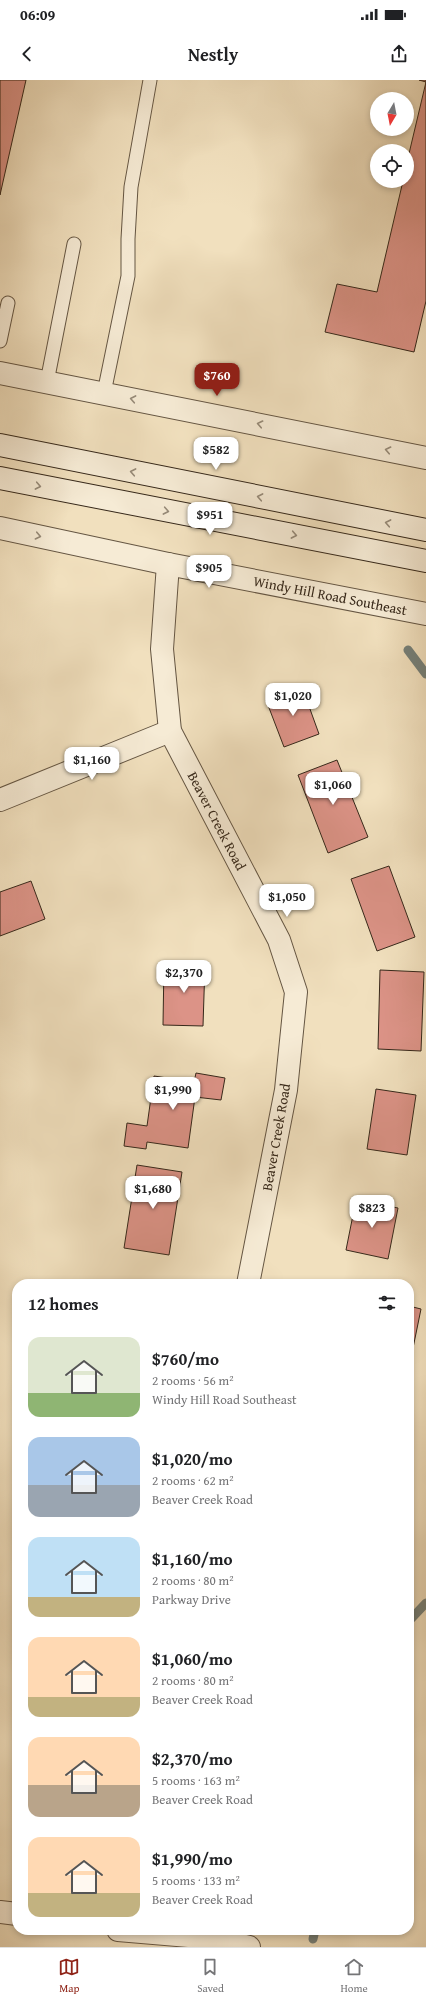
<!DOCTYPE html>
<meta charset="utf-8">
<style>
:root{--surface:#fff;--page:#f2f2f2;--text:#202124;--muted:#757577;--line:#e0e0e0;--accent:#8f2418}
body{margin:0;font-family:"Gentium Book Plus",serif;background:var(--page);color:var(--text);height:100vh;display:flex;flex-direction:column;font-size:15px;white-space:nowrap}
*{box-sizing:border-box;margin:0}
p{font-size:13px;color:var(--muted)}
.icon{flex:none;width:22px;height:22px;fill:none;stroke:currentColor;stroke-width:2;stroke-linecap:round;stroke-linejoin:round}
.map{position:relative;flex:1;overflow:hidden}
.side{position:absolute;left:12px;top:1199px;width:402px;height:656px;display:flex;flex-direction:column;background:var(--surface);border-radius:16px;box-shadow:0 2px 6px #0003}
.side>*{flex:none}
.needle{width:26px;rotate:190deg}
.tools{position:absolute;left:370px;top:12px;display:grid;gap:8px}
.tools a{display:grid;place-items:center;width:44px;height:44px;border-radius:50%;background:var(--surface);box-shadow:0 2px 6px #0003;font-size:20px}
.price{position:absolute;translate:-50% -34px;padding:0 9px;border-radius:8px;background:#fff;color:#222;font-size:13px;line-height:26px;filter:drop-shadow(0 1px 2px #0008)}
.price::after{content:'';position:absolute;left:50%;top:24px;width:12px;height:9px;margin-left:-6px;background:inherit;clip-path:polygon(0 0,100% 0,50% 100%)}
.price.active{background:var(--accent);color:#fff}
ul{padding:0;list-style:none}
li{display:flex;align-items:center;gap:12px;height:100px;padding:0 16px}
li span{display:grid;place-items:center;flex:none;width:112px;height:80px;border-radius:12px;color:#555}
li>.icon{margin-inline-start:auto}
span .icon{width:48px;height:48px;fill:#fffc;stroke-width:1}
li b{font-size:17px}
h2{display:flex;justify-content:space-between;align-items:center;height:48px;padding:0 16px;font-size:17px}
.status{display:flex;justify-content:space-between;align-items:center;height:28px;padding:0 20px;background:var(--surface);direction:ltr}
.status svg{height:11px;fill:currentColor}
header{display:flex;justify-content:space-between;align-items:center;height:52px;padding:0 16px;background:var(--surface);font-size:18px;font-weight:800}
.dock{display:flex;justify-content:space-around;align-items:center;height:56px;border-top:1px solid var(--line);background:var(--surface);font-size:11px;color:var(--muted)}
.dock a{display:grid;justify-items:center;gap:2px}
.dock .active{color:var(--accent)}
.map>svg:first-child{display:block}
.lines{fill:none;stroke-linecap:round;stroke-linejoin:round}
.stream{stroke:#74807a;stroke-width:9}
.building{fill:#dc9387;stroke:#36281a}
.service-casing{stroke:#655643;stroke-width:15}
.minor-casing{stroke:#655643;stroke-width:24}
.tertiary-casing{stroke:#655643;stroke-width:24}
.secondary-casing{stroke:#36281a;stroke-width:24}
.service{stroke:#f6ebd5;stroke-width:13}
.minor{stroke:#f6ebd5;stroke-width:22}
.tertiary{stroke:#f6ebd5;stroke-width:22}
.secondary{stroke:#f6ebd5;stroke-width:22}
.oneway{stroke:#968a78}
.labels{text-anchor:middle;dominant-baseline:central;stroke-width:3.5;stroke-linejoin:round;paint-order:stroke}
.street-label{font-size:14px;fill:#36281a;stroke:#f6ebd5}
</style>
<div class="status"><b>06:09</b><svg viewBox="0 0 49 12"><path d="M0 12V9h3v3zM5 12V6h3v6zM10 12V3h3v9zM15 12V0h3v12zM26 1h20v11H26zM47 4h2v5h-2z"/></svg></div>
<header><svg class="icon" aria-label="back" viewBox="0 0 24 24"><path d="M15 5l-7 7 7 7"/></svg>Nestly<svg class="icon" aria-label="share" viewBox="0 0 24 24"><path d="M12 15V3M7 8l5-5 5 5M5 13v7h14v-7"/></svg></header>
<div class="map">
<svg width="426" height="1867" viewBox="0 0 426 1867">
<rect width="100%" height="100%" fill="#f1e0be"/>
<filter id="stains"><feTurbulence type="fractalNoise" baseFrequency=".005" numOctaves="4"/><feColorMatrix values="0 0 0 0 .2 0 0 0 0 .09 0 0 0 0 .02 0 0 0 .5 -.17"/></filter>
<radialGradient id="worn" r=".72"><stop offset=".6" stop-color="#630" stop-opacity="0"/><stop offset="1" stop-color="#630" stop-opacity=".3"/></radialGradient>
<g class="lines">
<g class="stream">
<polyline points="408,570 426,594"/>
<polyline points="409,1541 426,1523"/>
<polyline points="313,1859 315,1850"/>
</g>
</g>
<g class="building">
<polygon points="0,0 26,0 0,115"/>
<polygon points="419,0 426,0 426,221 414,272 325,252 337,204 377,212 403,101 407,101 407,82 426,2"/>
<polygon points="302,607 319,654 284,667 266,620"/>
<polygon points="337,680 368,757 328,773 298,695"/>
<polygon points="389,786 415,857 377,871 351,799"/>
<polygon points="31,801 45,839 0,856 0,812"/>
<polygon points="164,883 205,884 203,946 163,945"/>
<polygon points="380,890 424,892 421,971 378,969"/>
<polygon points="196,993 225,998 221,1020 195,1017 188,1068 147,1062 146,1069 124,1066 127,1043 147,1046 154,996 194,1002"/>
<polygon points="376,1009 416,1015 407,1075 367,1069"/>
<polygon points="137,1085 182,1092 169,1175 124,1168"/>
<polygon points="356,1120 398,1128 388,1179 346,1170"/>
<polygon points="120,1201 136,1204 120,1204"/>
<polygon points="409,1226 421,1229 413,1268 410,1268 409,1272"/>
</g>
<g class="lines">
<defs>
<g id="service">
<polyline points="0,261 8,223"/>
<polyline points="47,302 74,164"/>
<polyline points="104,313 128,196 128,159 131,107 150,0"/>
</g>
<g id="minor">
<path id="s1" d="M168 484 162 569 170 651 279 860 296 912 286 1010 248 1204"/>
<polyline points="0,720 170,651"/>
<polyline points="0,1832 17,1834"/>
<polyline points="118,1850 212,1858 249,1867"/>
</g>
<g id="tertiary">
<polyline points="0,293 426,378"/>
<path id="s2" d="M0 448 168 484 426 534"/>
</g>
<g id="secondary">
<polyline points="0,365 426,450"/>
<polyline points="0,398 426,481"/>
</g>
</defs>
<use href="#service" class="service-casing"/>
<use href="#minor" class="minor-casing"/>
<use href="#tertiary" class="tertiary-casing"/>
<use href="#secondary" class="secondary-casing"/>
<use href="#service" class="service"/>
<use href="#minor" class="minor"/>
<use href="#tertiary" class="tertiary"/>
<use href="#secondary" class="secondary"/>
</g>
<defs><path id="oneway-chevron" d="M-2-3.5L2.5 0L-2 3.5" fill="none" stroke-width="1.6" stroke-linecap="round" stroke-linejoin="round"/></defs>
<g class="oneway">
<use href="#oneway-chevron" transform="translate(133 319) rotate(-169)"/>
<use href="#oneway-chevron" transform="translate(260 344) rotate(-168)"/>
<use href="#oneway-chevron" transform="translate(388 370) rotate(-168)"/>
<use href="#oneway-chevron" transform="translate(133 392) rotate(-169)"/>
<use href="#oneway-chevron" transform="translate(38 406) rotate(11)"/>
<use href="#oneway-chevron" transform="translate(260 417) rotate(-169)"/>
<use href="#oneway-chevron" transform="translate(166 431) rotate(11)"/>
<use href="#oneway-chevron" transform="translate(388 443) rotate(-169)"/>
<use href="#oneway-chevron" transform="translate(294 455) rotate(11)"/>
<use href="#oneway-chevron" transform="translate(38 456) rotate(12)"/>
</g>
<g class="labels">
<g class="street-label">
<text stroke="none"><textPath href="#s2" startOffset="337">Windy Hill Road Southeast</textPath></text>
<text stroke="none"><textPath href="#s1" startOffset="269">Beaver Creek Road</textPath></text>
<text transform="translate(276 1057) rotate(-80)">Beaver Creek Road</text>
</g>
</g>
<rect width="100%" height="100%" filter="url(#stains)"/>
<rect width="100%" height="100%" fill="url(#worn)"/>
</svg>
<div class="tools">
<a><svg class="needle" viewBox="-14 -14 28 28"><path d="M0-13l5 13h-10z" fill="#e53935"/><path d="M0 13l5-13h-10z" fill="#757577"/></svg></a>
<a><svg class="icon" aria-label="locate" viewBox="0 0 24 24"><circle cx="12" cy="12" r="6"/><path d="M12 2v4M12 18v4M2 12h4M18 12h4"/></svg></a>
</div>
<b class="price active" style="left:217px;top:317px">$760</b>
<b class="price" style="left:216px;top:391px">$582</b>
<b class="price" style="left:210px;top:456px">$951</b>
<b class="price" style="left:209px;top:509px">$905</b>
<b class="price" style="left:293px;top:637px">$1,020</b>
<b class="price" style="left:92px;top:701px">$1,160</b>
<b class="price" style="left:333px;top:726px">$1,060</b>
<b class="price" style="left:287px;top:838px">$1,050</b>
<b class="price" style="left:184px;top:914px">$2,370</b>
<b class="price" style="left:173px;top:1031px">$1,990</b>
<b class="price" style="left:153px;top:1130px">$1,680</b>
<b class="price" style="left:372px;top:1149px">$823</b>
<section class="side">
<h2>12 homes<svg class="icon" aria-label="filters" viewBox="0 0 24 24"><path d="M4 7h16M4 17h16"/><circle cx="9" cy="7" r="2"/><circle cx="15" cy="17" r="2"/></svg></h2>
<ul>
<li><span style="background:linear-gradient(#dfe7d0 70%,#8fb573 0)"><svg class="icon" aria-label="home" viewBox="0 0 24 24"><path d="M3 11l9-7 9 7M6 9v11h12V9"/></svg></span><div><b>$760/mo</b><p>2 rooms · 56 m²</p><p>Windy Hill Road Southeast</p></div></li>
<li><span style="background:linear-gradient(#a9c7e8 60%,#9aa5b1 0)"><svg class="icon" aria-label="home" viewBox="0 0 24 24"><path d="M3 11l9-7 9 7M6 9v11h12V9"/></svg></span><div><b>$1,020/mo</b><p>2 rooms · 62 m²</p><p>Beaver Creek Road</p></div></li>
<li><span style="background:linear-gradient(#bfe0f5 75%,#c2b280 0)"><svg class="icon" aria-label="home" viewBox="0 0 24 24"><path d="M3 11l9-7 9 7M6 9v11h12V9"/></svg></span><div><b>$1,160/mo</b><p>2 rooms · 80 m²</p><p>Parkway Drive</p></div></li>
<li><span style="background:linear-gradient(#ffd9b3 75%,#c2b280 0)"><svg class="icon" aria-label="home" viewBox="0 0 24 24"><path d="M3 11l9-7 9 7M6 9v11h12V9"/></svg></span><div><b>$1,060/mo</b><p>2 rooms · 80 m²</p><p>Beaver Creek Road</p></div></li>
<li><span style="background:linear-gradient(#ffd9b3 60%,#b9a48a 0)"><svg class="icon" aria-label="home" viewBox="0 0 24 24"><path d="M3 11l9-7 9 7M6 9v11h12V9"/></svg></span><div><b>$2,370/mo</b><p>5 rooms · 163 m²</p><p>Beaver Creek Road</p></div></li>
<li><span style="background:linear-gradient(#ffd9b3 70%,#c2b280 0)"><svg class="icon" aria-label="home" viewBox="0 0 24 24"><path d="M3 11l9-7 9 7M6 9v11h12V9"/></svg></span><div><b>$1,990/mo</b><p>5 rooms · 133 m²</p><p>Beaver Creek Road</p></div></li>
</ul>
</section>
</div>
<nav class="dock">
<a class="active"><svg class="icon" aria-label="map" viewBox="0 0 24 24"><path d="M3 6l6-2 6 2 6-2v14l-6 2-6-2-6 2zM9 4v14M15 6v14"/></svg>Map</a>
<a><svg class="icon" aria-label="saved" viewBox="0 0 24 24"><path d="M7 4h10v16l-5-4-5 4z"/></svg>Saved</a>
<a><svg class="icon" aria-label="home" viewBox="0 0 24 24"><path d="M3 11l9-7 9 7M6 9v11h12V9"/></svg>Home</a>
</nav>
